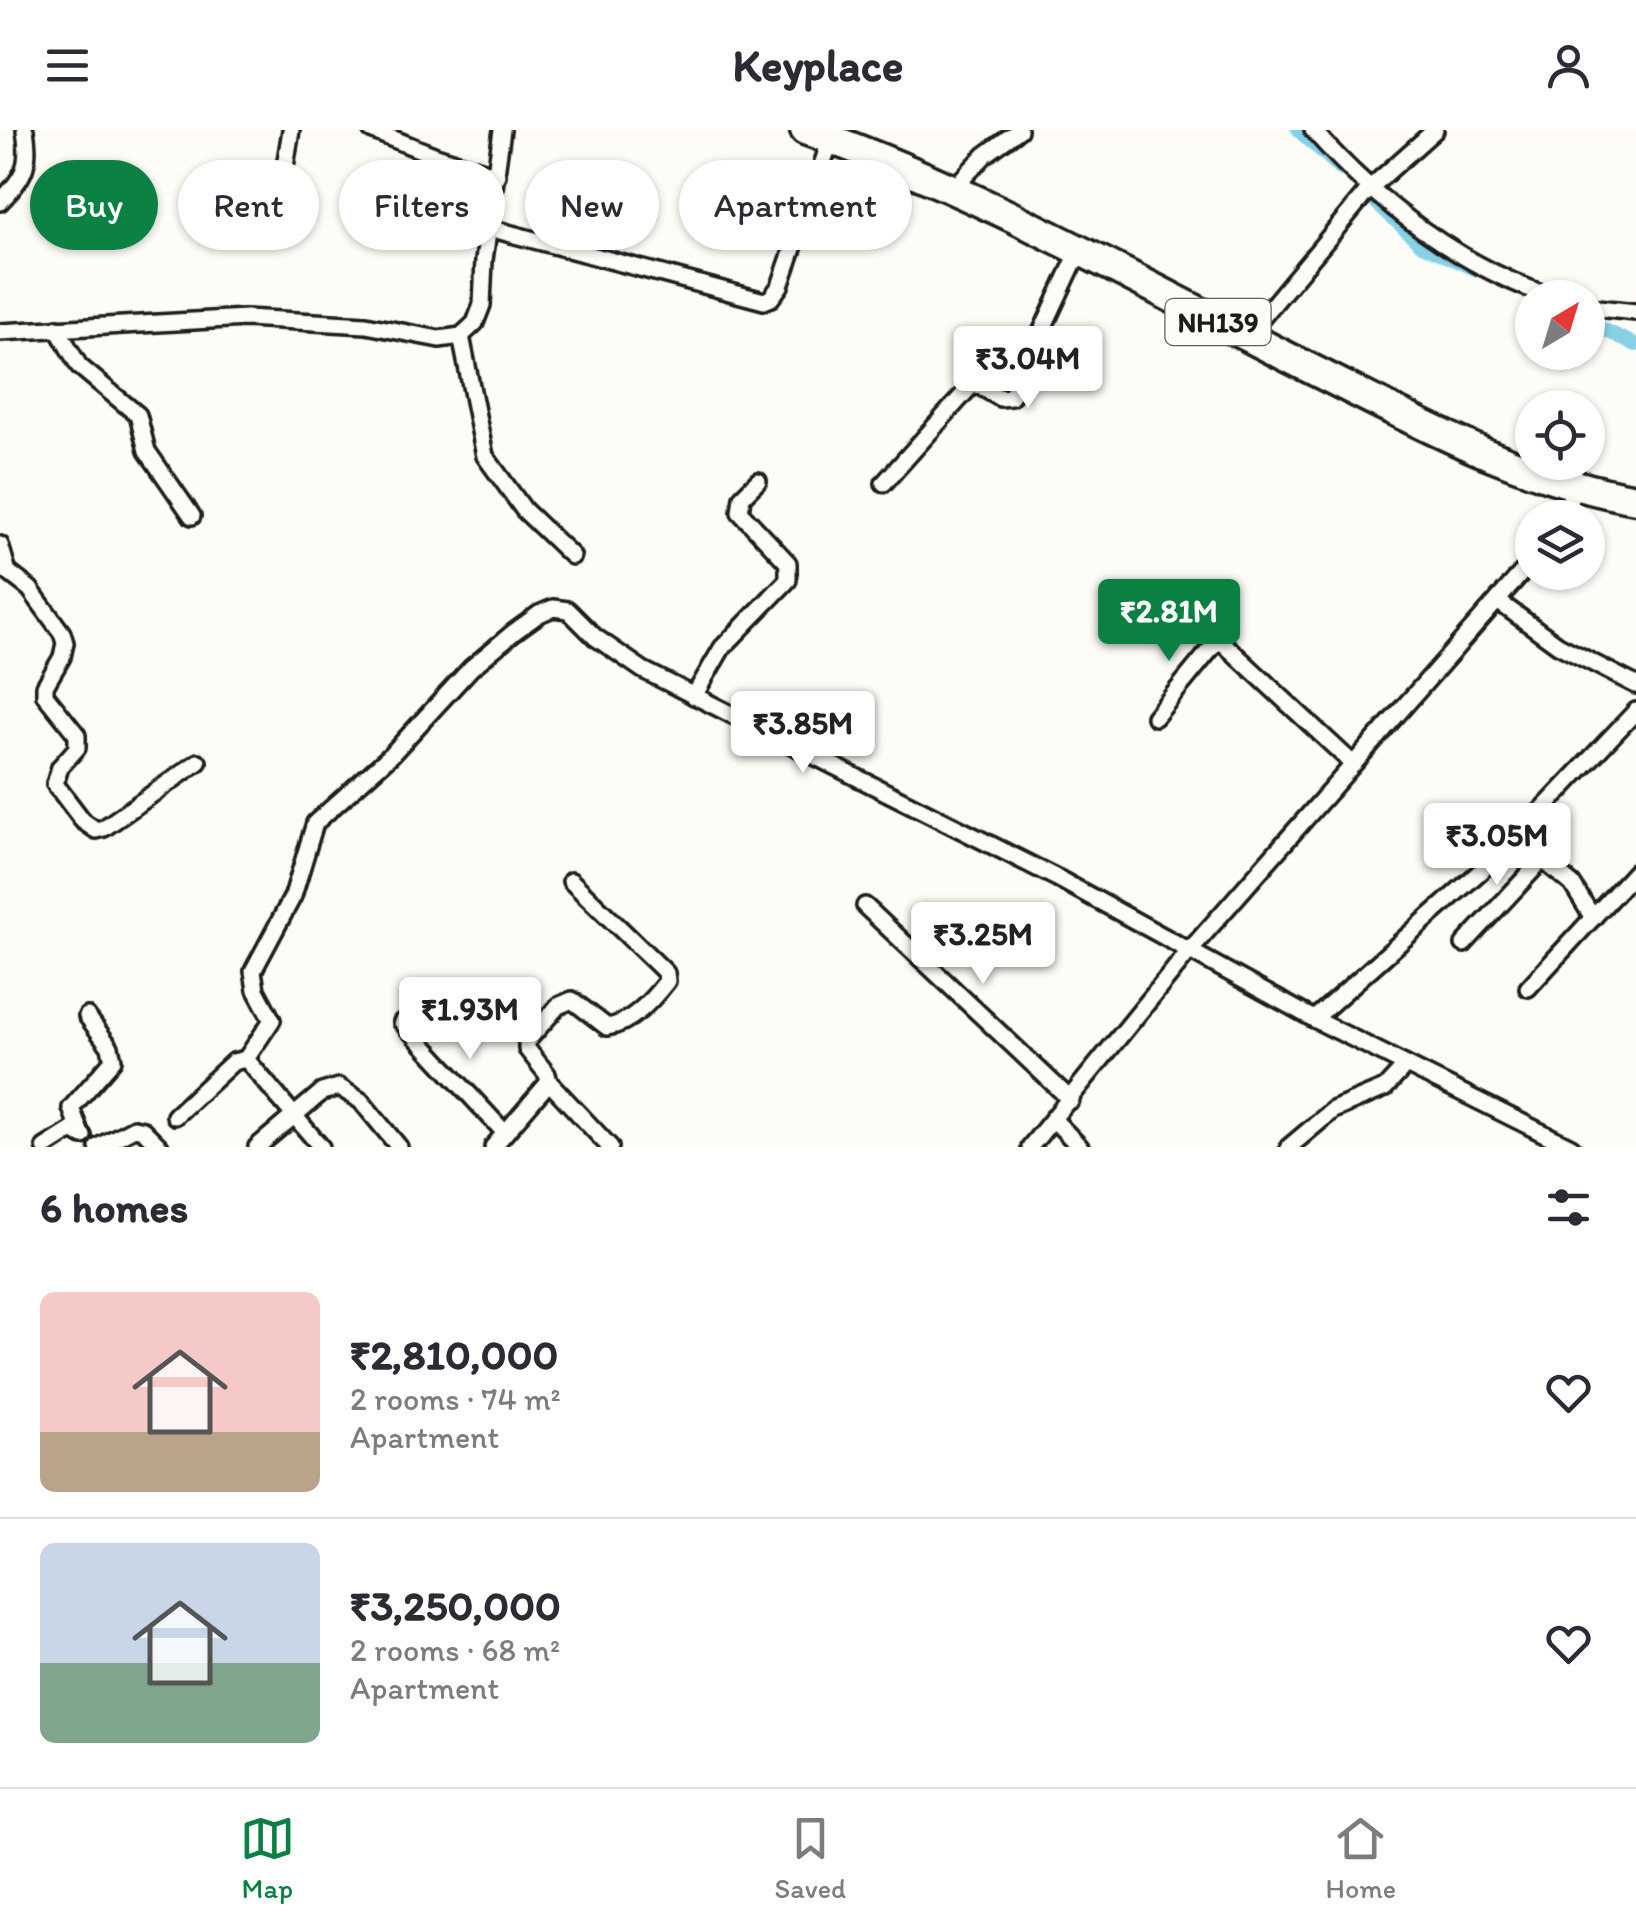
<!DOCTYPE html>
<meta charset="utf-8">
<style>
:root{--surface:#fff;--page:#f7f7f7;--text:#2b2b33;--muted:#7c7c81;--line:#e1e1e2;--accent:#0b8043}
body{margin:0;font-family:Itim,sans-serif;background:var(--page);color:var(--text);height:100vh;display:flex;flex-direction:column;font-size:38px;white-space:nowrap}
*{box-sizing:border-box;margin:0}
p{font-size:32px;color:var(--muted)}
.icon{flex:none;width:55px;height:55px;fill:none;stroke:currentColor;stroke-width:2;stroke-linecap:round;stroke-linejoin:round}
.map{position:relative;height:1017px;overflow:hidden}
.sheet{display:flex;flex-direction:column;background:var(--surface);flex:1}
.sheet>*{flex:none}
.top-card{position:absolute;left:30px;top:30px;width:1000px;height:90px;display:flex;gap:20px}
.needle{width:65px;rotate:38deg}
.fabs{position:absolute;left:1515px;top:150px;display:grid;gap:20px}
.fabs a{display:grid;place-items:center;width:90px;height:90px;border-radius:50%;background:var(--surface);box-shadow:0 2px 8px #0004;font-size:50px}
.price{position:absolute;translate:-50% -85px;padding:0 22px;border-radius:10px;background:#fff;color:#222;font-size:32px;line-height:65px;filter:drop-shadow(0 2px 5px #0008)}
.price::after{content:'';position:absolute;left:50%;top:60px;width:30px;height:22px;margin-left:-15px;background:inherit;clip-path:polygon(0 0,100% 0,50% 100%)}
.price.active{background:var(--accent);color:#fff}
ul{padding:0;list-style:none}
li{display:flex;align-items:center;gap:30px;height:250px;padding:0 40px}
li+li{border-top:2px solid var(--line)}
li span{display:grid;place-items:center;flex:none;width:280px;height:200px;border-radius:15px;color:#555}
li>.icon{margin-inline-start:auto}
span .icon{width:120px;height:120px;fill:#fffc;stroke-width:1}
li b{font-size:42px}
h2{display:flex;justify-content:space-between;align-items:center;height:120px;padding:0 40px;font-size:42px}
.tag{padding:0 35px;border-radius:45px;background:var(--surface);box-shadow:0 2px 8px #0004;font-size:35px;line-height:90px}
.tag.active{background:var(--accent);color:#fff}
header{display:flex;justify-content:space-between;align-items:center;height:130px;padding:0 40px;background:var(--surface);font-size:45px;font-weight:800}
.menu{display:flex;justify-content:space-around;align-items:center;height:140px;border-top:2px solid var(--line);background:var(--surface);font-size:28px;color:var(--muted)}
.menu a{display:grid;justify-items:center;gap:5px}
.menu .active{color:var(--accent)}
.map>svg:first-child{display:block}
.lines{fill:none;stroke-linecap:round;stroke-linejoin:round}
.canal{stroke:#86d1e6;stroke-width:14}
.street-casing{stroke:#1c1c1c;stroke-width:22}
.highway-casing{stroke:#1c1c1c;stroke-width:35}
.street{stroke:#fdfcf7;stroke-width:15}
.highway{stroke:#fdfcf7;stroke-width:28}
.labels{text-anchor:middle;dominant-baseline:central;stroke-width:8;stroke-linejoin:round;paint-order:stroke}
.shield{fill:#fdfcf7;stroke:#605f5e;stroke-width:2.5}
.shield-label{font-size:28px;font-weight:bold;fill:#1c1c1c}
</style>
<header><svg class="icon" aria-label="menu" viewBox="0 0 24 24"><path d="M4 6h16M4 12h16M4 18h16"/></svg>Keyplace<svg class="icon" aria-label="person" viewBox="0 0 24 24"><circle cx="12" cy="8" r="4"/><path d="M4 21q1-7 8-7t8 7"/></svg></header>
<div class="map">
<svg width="1636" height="1017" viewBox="0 0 1636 1017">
<rect width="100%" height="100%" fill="#fdfcf7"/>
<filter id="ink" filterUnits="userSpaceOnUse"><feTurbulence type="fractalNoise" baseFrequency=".01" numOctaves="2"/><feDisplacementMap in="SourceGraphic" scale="20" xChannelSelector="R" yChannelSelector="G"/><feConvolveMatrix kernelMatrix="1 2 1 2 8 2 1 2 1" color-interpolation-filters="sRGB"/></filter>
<g filter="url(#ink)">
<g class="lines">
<g class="canal">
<polyline points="1298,0 1342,40"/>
<polyline points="1368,65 1422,115 1477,140"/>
<polyline points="1588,192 1636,215"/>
</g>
<defs>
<g id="street">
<polyline points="371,0 436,26 497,45"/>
<path d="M1313 0C1378 74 1461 137 1555 168"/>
<polyline points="962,49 985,25 1019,0"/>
<polyline points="281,61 291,0"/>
<path d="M0 72C24 47 31 36 25 0"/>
<polyline points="489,98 764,171 771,168 780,156 831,9"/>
<polyline points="1588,177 1636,182"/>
<polyline points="57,198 79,236 138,285 147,321 192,386"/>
<polyline points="0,202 246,188 366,195 439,209 461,206 475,193 482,175 484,130 502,0"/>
<polyline points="461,206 485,326 524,380 572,426"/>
<polyline points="1246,207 1370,58 1435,0"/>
<polyline points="884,353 971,256 978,255 1000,268 1011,267 1080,119"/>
<polyline points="1561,388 1578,353"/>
<polyline points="0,415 8,442 30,459 62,503 65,513 62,527 45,556 45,565 77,605 77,618 60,637 55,654 83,691 96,700 104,698 198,632"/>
<polyline points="1179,472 1352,633"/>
<polyline points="1499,472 1558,515 1636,555"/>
<polyline points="694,566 722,518 788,450 788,433 740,382 742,367 758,351"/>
<polyline points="1155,587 1219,509"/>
<polyline points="1516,708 1572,754 1593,788"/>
<polyline points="865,776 1071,970"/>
<polyline points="1464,814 1542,730"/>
<polyline points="1528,858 1636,741"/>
<polyline points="1314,889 1502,722 1636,581"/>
<polyline points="402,892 505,1003"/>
<polyline points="246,929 272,890 256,860 253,841 293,766 315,693 391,625 471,538 514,502 539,484 553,478 568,480 595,507 643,540 1057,748 1314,889 1571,1017"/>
<polyline points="549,952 610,1017"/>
<polyline points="175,986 233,932 246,929 321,1017"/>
<polyline points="1054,990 1080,1017"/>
<polyline points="80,1002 71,978 113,930 110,917 87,886"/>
<polyline points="45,1017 72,1000 83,1006"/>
<polyline points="98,1017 134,998 143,1000 160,1017"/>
<polyline points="257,1017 322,962 339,957 361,971 399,1017"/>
<path d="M493 1017 549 952 547 944 527 919V911L558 876 572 870 607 897C631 894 652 870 667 851L666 843 660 837 571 751"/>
<polyline points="1030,1017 1190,820 1532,431"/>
<polyline points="1289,1017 1333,980 1385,958 1406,935"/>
</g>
<path id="highway" d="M805 0C988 64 1154 161 1327 247 1428 298 1523 349 1636 369"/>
</defs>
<use href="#street" class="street-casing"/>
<use href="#highway" class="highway-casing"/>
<use href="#street" class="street"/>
<use href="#highway" class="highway"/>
</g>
</g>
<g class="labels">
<rect class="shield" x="1165.5" y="169" width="105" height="46" rx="8"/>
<g class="shield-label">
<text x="1218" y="192">NH139</text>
</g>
</g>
</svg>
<div class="fabs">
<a><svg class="needle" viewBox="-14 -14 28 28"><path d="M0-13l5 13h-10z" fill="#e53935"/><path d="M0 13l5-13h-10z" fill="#7c7c81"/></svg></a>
<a><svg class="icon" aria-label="locate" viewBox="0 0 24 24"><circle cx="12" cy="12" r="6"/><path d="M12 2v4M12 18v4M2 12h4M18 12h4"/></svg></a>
<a><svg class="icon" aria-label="layers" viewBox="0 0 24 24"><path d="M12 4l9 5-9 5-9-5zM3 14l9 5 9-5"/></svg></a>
</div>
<b class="price" style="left:1028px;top:281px">₹3.04M</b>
<b class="price active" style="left:1169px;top:534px">₹2.81M</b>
<b class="price" style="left:803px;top:646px">₹3.85M</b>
<b class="price" style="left:1497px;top:758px">₹3.05M</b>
<b class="price" style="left:983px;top:857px">₹3.25M</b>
<b class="price" style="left:470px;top:932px">₹1.93M</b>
<div class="top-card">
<a class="tag active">Buy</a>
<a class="tag">Rent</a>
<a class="tag">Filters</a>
<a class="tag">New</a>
<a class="tag">Apartment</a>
</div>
</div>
<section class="sheet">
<h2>6 homes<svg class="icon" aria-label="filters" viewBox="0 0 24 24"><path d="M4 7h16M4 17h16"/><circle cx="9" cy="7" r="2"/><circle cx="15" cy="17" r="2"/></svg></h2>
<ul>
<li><span style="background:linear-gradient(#f6c9c9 70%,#b9a48a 0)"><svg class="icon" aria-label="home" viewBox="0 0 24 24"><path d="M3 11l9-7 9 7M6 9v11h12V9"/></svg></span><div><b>₹2,810,000</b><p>2 rooms · 74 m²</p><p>Apartment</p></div><svg class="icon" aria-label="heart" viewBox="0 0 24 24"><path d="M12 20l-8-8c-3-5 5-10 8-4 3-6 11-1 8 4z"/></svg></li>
<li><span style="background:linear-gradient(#c9d6e8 60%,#7fa58c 0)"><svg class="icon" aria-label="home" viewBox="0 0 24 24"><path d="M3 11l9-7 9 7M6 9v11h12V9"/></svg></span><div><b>₹3,250,000</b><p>2 rooms · 68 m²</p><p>Apartment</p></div><svg class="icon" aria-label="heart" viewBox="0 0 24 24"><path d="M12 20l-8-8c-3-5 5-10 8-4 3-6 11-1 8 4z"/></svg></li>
</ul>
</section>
<nav class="menu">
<a class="active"><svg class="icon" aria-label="map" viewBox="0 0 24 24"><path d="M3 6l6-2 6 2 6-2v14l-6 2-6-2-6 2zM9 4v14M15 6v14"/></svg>Map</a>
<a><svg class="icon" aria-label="saved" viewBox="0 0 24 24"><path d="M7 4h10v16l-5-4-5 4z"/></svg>Saved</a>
<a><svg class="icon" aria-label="home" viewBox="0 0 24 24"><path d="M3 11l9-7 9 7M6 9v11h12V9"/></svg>Home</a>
</nav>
